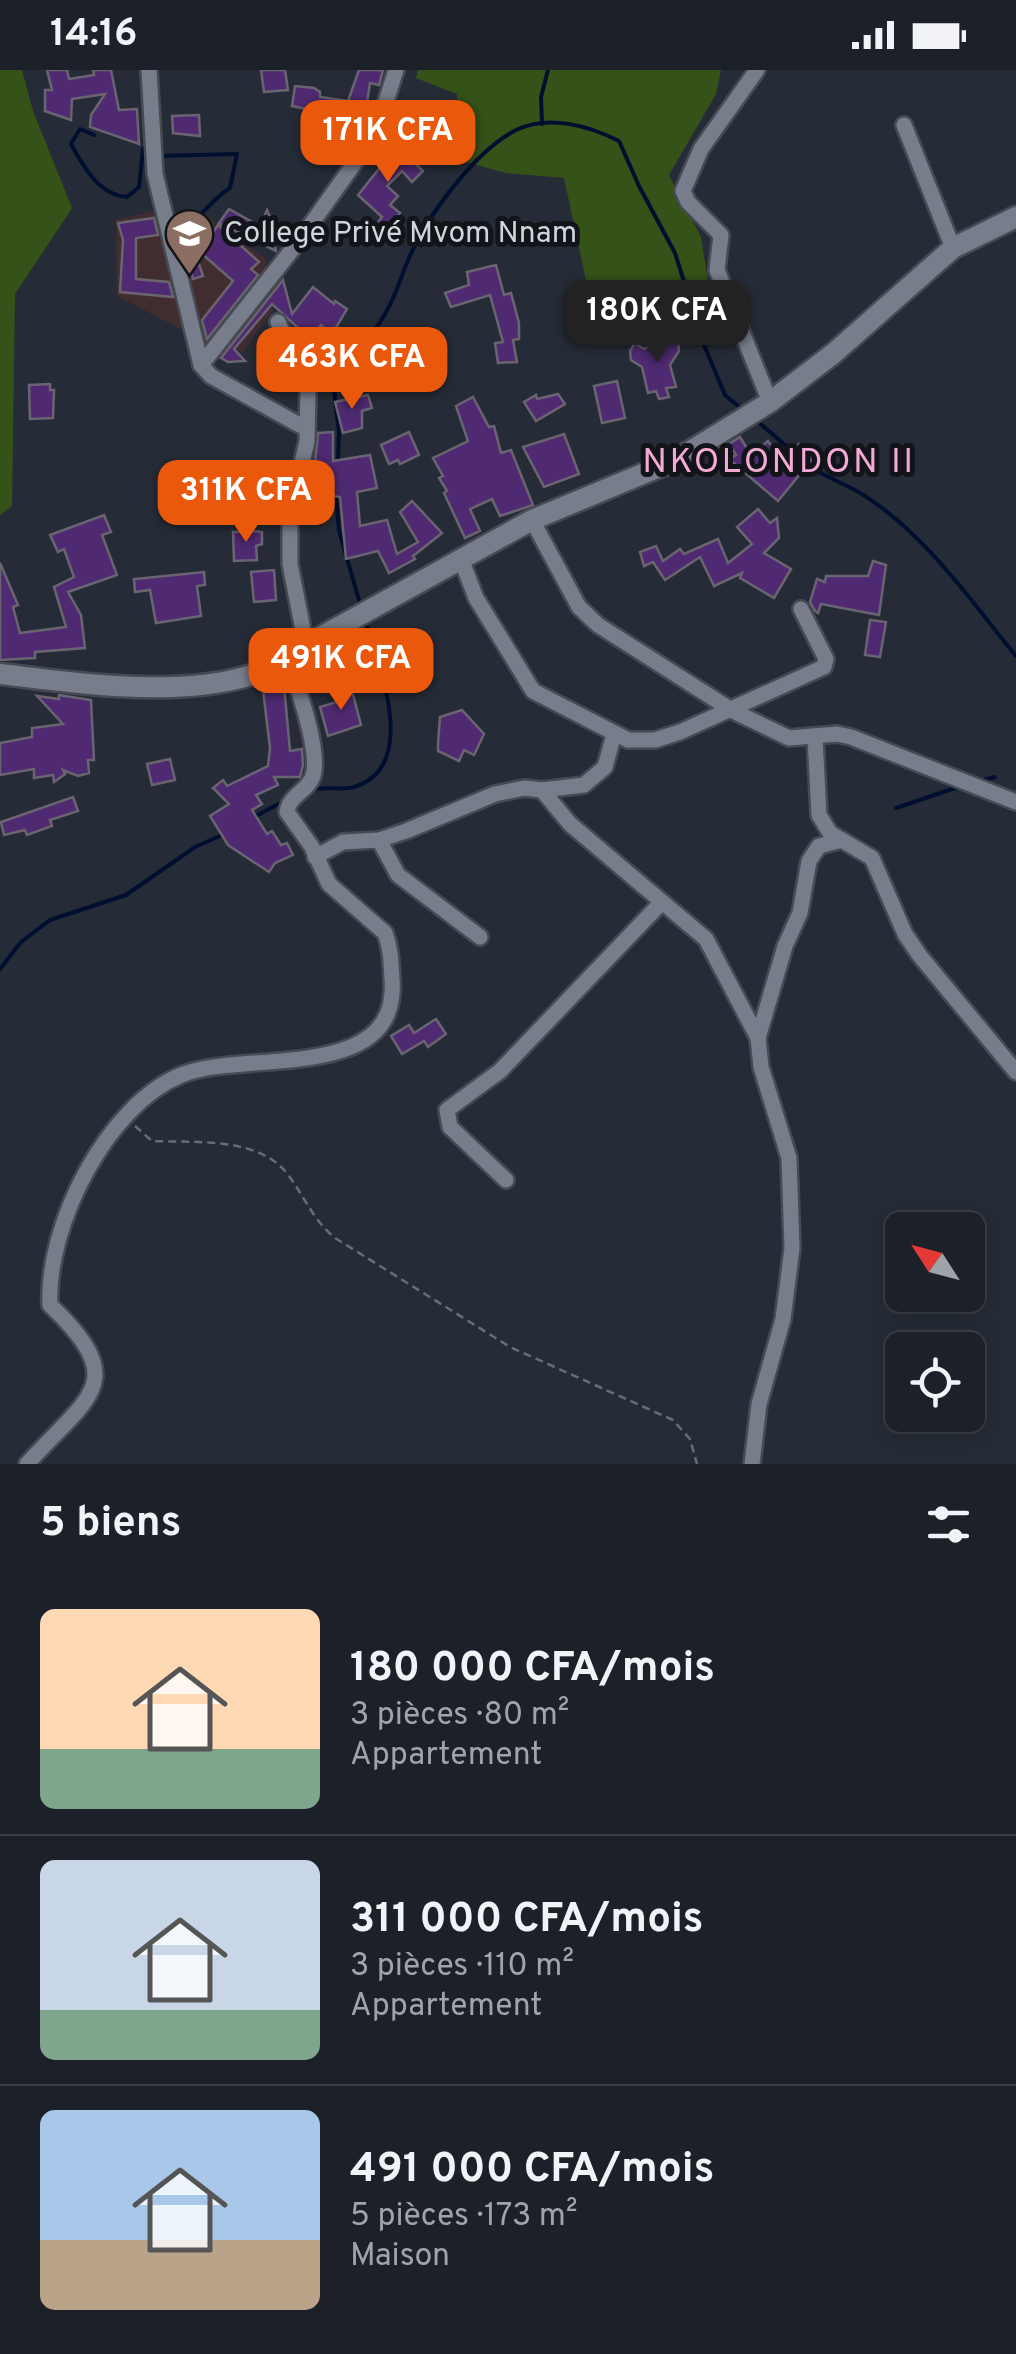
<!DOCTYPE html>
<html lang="fr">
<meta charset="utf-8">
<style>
:root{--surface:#1c2129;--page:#292e35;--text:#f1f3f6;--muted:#a0a3a8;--line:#3a3e46;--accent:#ea580c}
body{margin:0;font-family:Overpass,sans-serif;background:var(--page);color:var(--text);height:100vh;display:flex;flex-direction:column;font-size:38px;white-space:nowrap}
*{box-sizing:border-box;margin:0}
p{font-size:32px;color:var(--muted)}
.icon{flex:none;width:55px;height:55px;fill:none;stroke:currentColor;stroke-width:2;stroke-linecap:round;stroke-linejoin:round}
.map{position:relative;height:1394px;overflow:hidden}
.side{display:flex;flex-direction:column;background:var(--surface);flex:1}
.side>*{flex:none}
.needle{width:65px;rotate:306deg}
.buttons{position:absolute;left:885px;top:1142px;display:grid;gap:20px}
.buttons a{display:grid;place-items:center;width:100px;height:100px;border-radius:15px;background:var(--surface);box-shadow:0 5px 25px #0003,0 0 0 2px var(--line);font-size:50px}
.price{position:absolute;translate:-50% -85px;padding:0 22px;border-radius:20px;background:var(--accent);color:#fff;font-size:32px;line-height:65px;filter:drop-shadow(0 2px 5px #0008)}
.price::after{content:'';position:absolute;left:50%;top:60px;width:30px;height:22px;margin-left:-15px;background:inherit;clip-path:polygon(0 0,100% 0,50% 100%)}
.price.on{background:#222;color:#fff}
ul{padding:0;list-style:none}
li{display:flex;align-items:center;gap:30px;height:250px;padding:0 40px}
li+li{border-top:2px solid var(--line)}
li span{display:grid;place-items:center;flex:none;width:280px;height:200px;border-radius:15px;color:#555}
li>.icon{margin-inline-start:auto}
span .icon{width:120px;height:120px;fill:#fffc;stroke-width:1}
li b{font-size:42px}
h2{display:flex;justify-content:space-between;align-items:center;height:120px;padding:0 40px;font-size:42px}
.status{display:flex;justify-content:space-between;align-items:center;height:70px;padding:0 50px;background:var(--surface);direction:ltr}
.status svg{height:28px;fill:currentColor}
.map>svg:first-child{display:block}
.education{fill:#412d30}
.green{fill:#355218}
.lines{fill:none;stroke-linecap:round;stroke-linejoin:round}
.stream{stroke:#000e2f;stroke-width:4}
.building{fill:#4f2a72;stroke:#6a6471;stroke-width:2.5}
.street-casing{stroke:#454a53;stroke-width:20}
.secondary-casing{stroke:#454a53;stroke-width:25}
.path{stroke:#676c76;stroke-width:2.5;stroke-dasharray:8 5;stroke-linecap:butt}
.street{stroke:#777d8a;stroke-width:15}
.secondary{stroke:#777d8a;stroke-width:20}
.labels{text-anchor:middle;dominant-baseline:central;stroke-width:10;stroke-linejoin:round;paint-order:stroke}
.poi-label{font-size:30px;fill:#d0d4db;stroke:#121419;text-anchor:start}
.quarter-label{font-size:35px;letter-spacing:2.5px;fill:#f2aad5;stroke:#121419}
</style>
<div class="status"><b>14:16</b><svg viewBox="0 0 49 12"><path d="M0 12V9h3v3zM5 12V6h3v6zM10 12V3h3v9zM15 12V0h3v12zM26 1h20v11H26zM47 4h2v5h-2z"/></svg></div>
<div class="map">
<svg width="1016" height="1394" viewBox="0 0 1016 1394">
<rect width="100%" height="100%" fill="#262c37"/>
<polygon class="education" points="151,142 211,147 220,164 239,170 267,190 258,223 273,240 242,283 221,268 214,276 117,226 116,150"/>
<g class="green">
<polygon points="0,0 22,0 33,41 72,138 15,224 12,436 0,445"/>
<polygon points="418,0 721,0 716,24 669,105 701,167 710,224 651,249 594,248 564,108 506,103 455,89 457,24 416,8"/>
</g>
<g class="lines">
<g class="stream">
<polyline points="542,54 541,27 548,0"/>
<path d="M94 65 80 59 71 74C83 96 99 125 127 127L139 117 143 79"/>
<path d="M158 86 237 84 230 118C206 133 203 151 172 162"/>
<polyline points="755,349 793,382"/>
<path d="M338 391 339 362 334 320C348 292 370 271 385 244 396 226 401 206 409 188 427 146 475 81 516 60 549 44 589 56 619 71L639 116 675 183 704 275 725 325 743 340"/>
<path d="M804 391C823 408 844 412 865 426 927 466 970 530 1016 586"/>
<polyline points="336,425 339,461 361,537"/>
<polyline points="980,711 995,707"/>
<path d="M310 720C325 715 342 722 357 716 419 694 379 594 365 551"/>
<polyline points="896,738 961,716"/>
<polyline points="252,748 288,729"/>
<polyline points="0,899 21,872 50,850 126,825 195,777 222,765"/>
</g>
</g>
<g class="building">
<polygon points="47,0 67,0 69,9 94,5 93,0 111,0 119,40 137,39 139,74 90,57 91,45 105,24 72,29 71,50 45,41 45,20 52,20"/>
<polygon points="261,0 285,0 288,20 264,22"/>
<polygon points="359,0 383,0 379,15 370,13 365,46 340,43 339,46 292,36 295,16 314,18 320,22 320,27 348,31"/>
<polygon points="199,45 200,66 173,63 172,46"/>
<polygon points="397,76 423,101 412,112 402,101 387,116 398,126 390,135 400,143 386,159 378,152 382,147 358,125"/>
<polygon points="229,139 260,156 267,140 282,174 274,172 276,181 219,153"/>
<polygon points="154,148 158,165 136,168 136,209 169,212 173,227 120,222 123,170 118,153"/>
<polygon points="210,153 214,161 218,155 259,192 251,199 258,205 207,269 202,250 233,211 193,176 203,206 193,209 182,167"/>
<polygon points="496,195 504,225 511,223 519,253 519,269 513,270 517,292 498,293 495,273 503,272 490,225 451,237 445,223 469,215 467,202"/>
<polygon points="283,210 292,244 313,217 334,234 335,231 347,239 337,256 331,263 321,255 310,269 272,234 234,279 245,291 228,292 221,288"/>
<polygon points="669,266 678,272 679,281 670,295 676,317 666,318 669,327 659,329 656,321 648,323 642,297 631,290 630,281 635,273 644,279 652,274 663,275"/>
<polygon points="617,311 625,348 602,353 594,316"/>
<polygon points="50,314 50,320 54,320 53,348 30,349 29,315"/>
<polygon points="558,324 565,334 536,351 524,332 536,325 537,329"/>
<polygon points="368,325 372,338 362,341 362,358 343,363 335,332"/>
<polygon points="473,327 489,357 494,356 501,383 511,380 533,435 500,446 492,429 470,439 480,461 465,468 444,423 447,421 439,408 443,406 433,388 468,371 456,336"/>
<polygon points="333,362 333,391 370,385 377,418 357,422 360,456 387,450 397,484 418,472 400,442 412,431 442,463 413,486 415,489 389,503 378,481 346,489 340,427 307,422 314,403 318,363"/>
<polygon points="409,362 419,385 400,394 398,390 389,394 381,375"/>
<polygon points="564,364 579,404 544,417 523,377"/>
<polygon points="740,367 751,385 768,371 783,392 799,374 814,387 778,431 729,389 736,385 729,374"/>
<polygon points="758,439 770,453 777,448 779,468 764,483 791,499 774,528 740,508 742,503 714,516 700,487 665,510 653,492 644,496 640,482 656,476 663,491 680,479 684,484 718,469 728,493 752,474 737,457"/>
<polygon points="104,445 111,462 102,465 117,505 68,522 81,545 85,578 35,582 35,588 0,590 0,493 18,535 13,537 20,563 66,557 54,517 74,507 64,479 58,482 50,465"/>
<polygon points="254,461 262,462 262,474 256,476 257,490 234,491 233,462"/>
<polygon points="873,491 886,495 879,545 821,534 818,543 815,541 810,532 817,509 825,512 826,506 868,506"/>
<polygon points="274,500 276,530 254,532 251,502"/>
<polygon points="204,502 205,515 197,516 201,546 156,553 150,520 135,522 134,509"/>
<polygon points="870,550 886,552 880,587 865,585"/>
<polygon points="350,613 361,655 328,666 320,637 343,630 339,616"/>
<polygon points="284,615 290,681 302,679 303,695 300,707 274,707 278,715 256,725 262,734 252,740 267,764 272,761 281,775 287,773 293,785 275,793 269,802 228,775 210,746 229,734 213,718 223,710 227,716 268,696 270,678 263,620"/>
<polygon points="59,625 91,630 94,690 88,690 89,703 78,706 63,700 65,704 54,712 53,705 34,708 34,699 0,705 0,673 32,667 32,658 63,654 37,626 59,629"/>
<polygon points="462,640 484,664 474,685 464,680 459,691 438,681 438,673 440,647"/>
<polygon points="170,689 175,710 152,715 147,694"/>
<polygon points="73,727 78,741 50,750 52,756 27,765 25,760 4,765 1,752"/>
<polygon points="436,949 446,964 428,977 424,971 402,984 391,966 409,955 414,963"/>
</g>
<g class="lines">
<defs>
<g id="street">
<polyline points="149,0 155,104 201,295 211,306 305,358"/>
<polyline points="757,0 701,79 683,121 688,132 721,165 717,200 770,332"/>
<polyline points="904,55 953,178"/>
<polyline points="278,252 308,319 307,371 290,445 290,494 306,575"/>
<polyline points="201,295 299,171 376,63 396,0"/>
<polyline points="532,450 579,537 598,555 733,641 789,668 837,664 851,667 1016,732"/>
<polyline points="461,489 476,528 533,621 628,670 655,670 680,662 824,597 826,589 801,539"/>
<polyline points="815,667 819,745 830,763 872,788 905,864 920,886 1016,1002"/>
<polyline points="542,720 570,754 706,869 758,968"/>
<polyline points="379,770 398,805 480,867"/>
<polyline points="315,787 343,772 379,770 406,761 495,724 524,718 542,720 584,715 605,697 614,664"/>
<polyline points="506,1110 450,1057 447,1040 500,1001 661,833"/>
<path d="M27 1394C88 1326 132 1313 50 1235 46 1157 106 1036 181 1005 245 979 400 1015 392 909 391 893 391 878 385 863L329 814 312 777 287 742C289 725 308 721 313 706 321 682 297 615 289 591"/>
<polyline points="752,1394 759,1334 783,1249 792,1178 789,1088 761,997 758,968 785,876 800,843 809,791 819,776 842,770"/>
</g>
<path id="secondary" d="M0 604C86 614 237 639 306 575L532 450 676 390 770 332 834 283 953 178 1016 147"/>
</defs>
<use href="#street" class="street-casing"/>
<use href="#secondary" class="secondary-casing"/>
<path class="path" d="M135 1056 152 1071C197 1073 260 1066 289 1106 305 1128 314 1151 335 1168L510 1277 673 1350 690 1369 697 1394"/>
<use href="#street" class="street"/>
<use href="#secondary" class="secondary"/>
</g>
<defs>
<symbol id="school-pin" viewBox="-11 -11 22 30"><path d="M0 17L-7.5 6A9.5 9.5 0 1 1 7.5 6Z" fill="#8d6e63" stroke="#121419"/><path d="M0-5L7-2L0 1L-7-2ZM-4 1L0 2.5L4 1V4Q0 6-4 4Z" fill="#fff"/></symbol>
</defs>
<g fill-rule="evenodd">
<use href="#school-pin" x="162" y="136" width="55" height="75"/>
</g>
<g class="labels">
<g class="poi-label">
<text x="224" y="164">College Privé Mvom Nnam</text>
</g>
<g class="quarter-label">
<text x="779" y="393">NKOLONDON II</text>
</g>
</g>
</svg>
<div class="buttons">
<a><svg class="needle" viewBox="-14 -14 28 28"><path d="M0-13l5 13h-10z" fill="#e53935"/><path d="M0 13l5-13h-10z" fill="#a0a3a8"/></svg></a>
<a><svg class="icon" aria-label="locate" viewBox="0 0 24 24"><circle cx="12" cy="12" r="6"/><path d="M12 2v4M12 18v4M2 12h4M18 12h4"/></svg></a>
</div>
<b class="price" style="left:388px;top:115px">171K CFA</b>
<b class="price on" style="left:657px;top:295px">180K CFA</b>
<b class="price" style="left:352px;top:342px">463K CFA</b>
<b class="price" style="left:246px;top:475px">311K CFA</b>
<b class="price" style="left:341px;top:643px">491K CFA</b>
</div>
<section class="side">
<h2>5 biens<svg class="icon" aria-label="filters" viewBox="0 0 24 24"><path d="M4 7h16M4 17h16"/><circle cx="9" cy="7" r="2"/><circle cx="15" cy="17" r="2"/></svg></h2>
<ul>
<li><span style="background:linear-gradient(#ffd9b3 70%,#7fa58c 0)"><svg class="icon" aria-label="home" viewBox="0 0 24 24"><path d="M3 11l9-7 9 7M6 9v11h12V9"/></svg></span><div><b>180 000 CFA/mois</b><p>3 pièces · 80 m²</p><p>Appartement</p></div></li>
<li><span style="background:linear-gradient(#c9d6e8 75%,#7fa58c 0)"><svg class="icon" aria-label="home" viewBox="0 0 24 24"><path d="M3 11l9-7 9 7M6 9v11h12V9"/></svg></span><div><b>311 000 CFA/mois</b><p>3 pièces · 110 m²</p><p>Appartement</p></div></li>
<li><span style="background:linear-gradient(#a9c7e8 65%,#b9a48a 0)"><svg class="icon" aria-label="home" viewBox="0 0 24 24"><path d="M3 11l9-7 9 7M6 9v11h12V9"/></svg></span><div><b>491 000 CFA/mois</b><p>5 pièces · 173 m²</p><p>Maison</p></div></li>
</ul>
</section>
